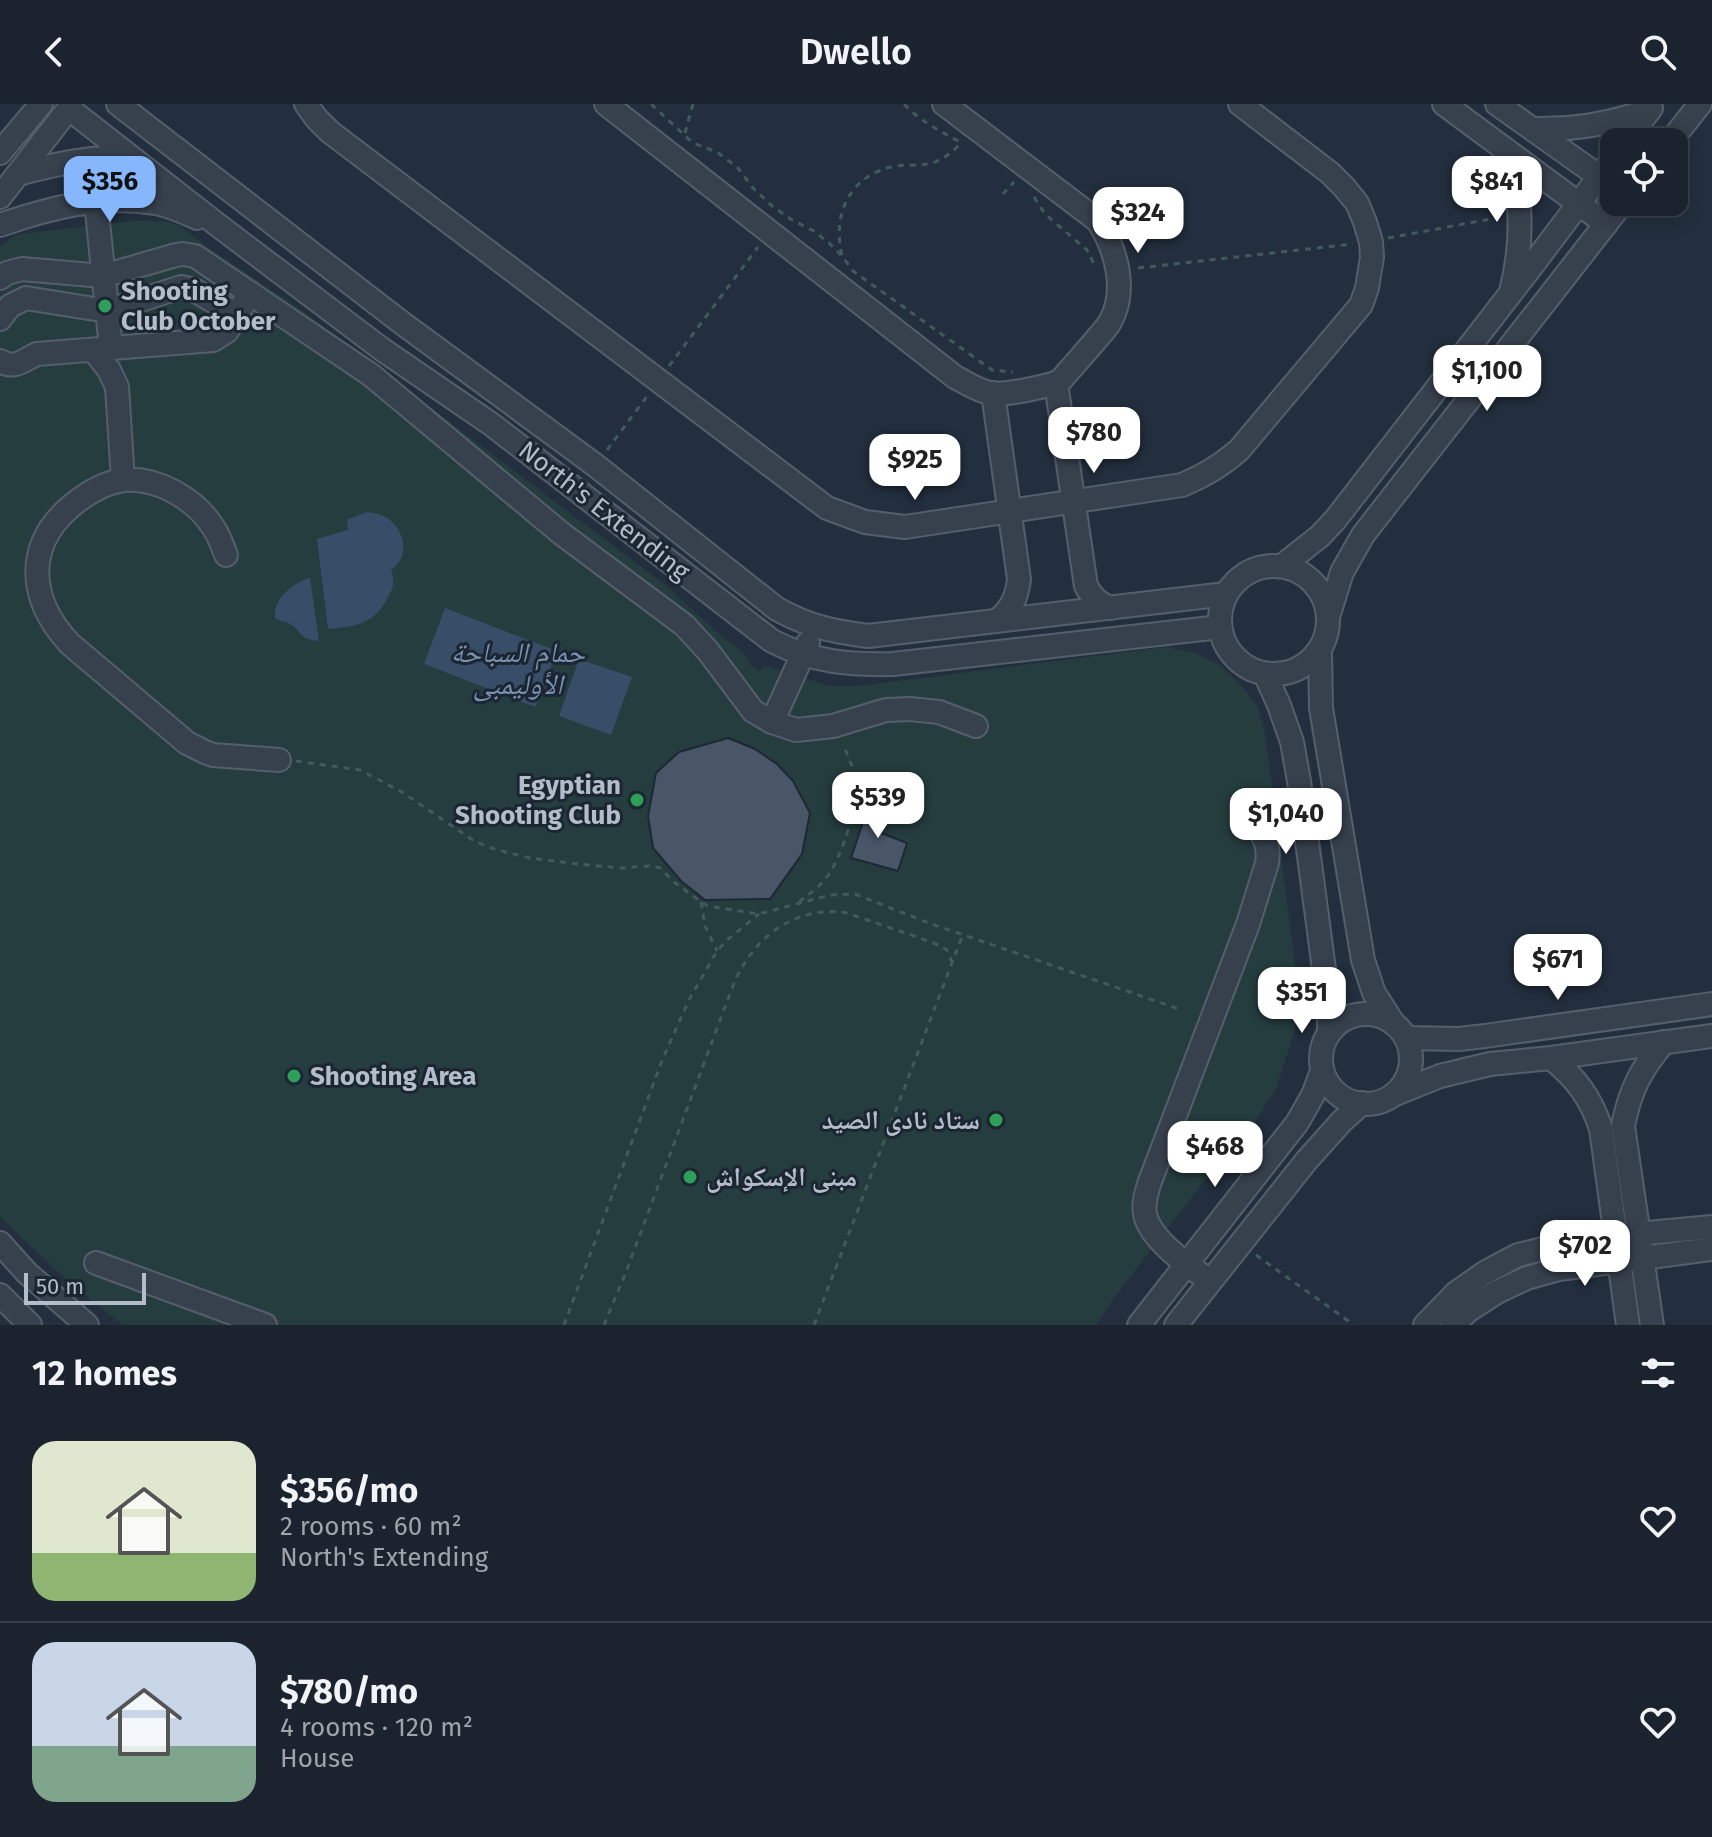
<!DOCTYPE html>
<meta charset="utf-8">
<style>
:root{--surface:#1a232e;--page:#232b36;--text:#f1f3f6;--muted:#9fa4aa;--line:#38404a;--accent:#86b6fb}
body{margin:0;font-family:"Fira Sans","Noto Naskh Arabic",sans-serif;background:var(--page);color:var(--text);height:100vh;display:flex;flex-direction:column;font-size:30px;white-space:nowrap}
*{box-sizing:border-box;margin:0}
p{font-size:26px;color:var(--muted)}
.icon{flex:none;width:44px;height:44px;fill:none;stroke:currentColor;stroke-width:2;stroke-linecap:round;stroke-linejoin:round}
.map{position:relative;height:1221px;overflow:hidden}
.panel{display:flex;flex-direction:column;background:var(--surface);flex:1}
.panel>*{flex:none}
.controls{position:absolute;left:1600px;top:24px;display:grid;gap:16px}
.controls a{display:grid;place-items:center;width:88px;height:88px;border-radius:16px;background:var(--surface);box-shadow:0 4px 20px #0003,0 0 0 2px var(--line);font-size:40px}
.scale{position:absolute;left:24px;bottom:20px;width:122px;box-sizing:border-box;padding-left:8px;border:4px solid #b3bcc9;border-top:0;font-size:22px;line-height:28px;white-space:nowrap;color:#b3bcc9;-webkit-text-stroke:6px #1c2633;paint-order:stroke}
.price{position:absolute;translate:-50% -68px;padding:0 18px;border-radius:16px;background:#fff;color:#222;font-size:26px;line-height:52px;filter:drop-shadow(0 2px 4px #0008)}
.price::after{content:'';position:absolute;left:50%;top:48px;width:24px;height:18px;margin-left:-12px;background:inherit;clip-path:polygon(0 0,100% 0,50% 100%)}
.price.current{background:var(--accent);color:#111}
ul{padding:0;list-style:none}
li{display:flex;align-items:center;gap:24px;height:200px;padding:0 32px}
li+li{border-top:2px solid var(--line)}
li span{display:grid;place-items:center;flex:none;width:224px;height:160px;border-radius:24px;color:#555}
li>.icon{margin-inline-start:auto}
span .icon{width:96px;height:96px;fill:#fffc;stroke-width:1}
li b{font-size:34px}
h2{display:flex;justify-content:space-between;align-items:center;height:96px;padding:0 32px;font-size:34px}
header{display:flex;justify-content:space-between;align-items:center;height:104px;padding:0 32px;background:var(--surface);font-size:36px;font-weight:600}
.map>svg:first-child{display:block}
.green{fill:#253d3f}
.water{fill:#384d68}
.building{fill:#495667;stroke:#1e2835;stroke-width:2}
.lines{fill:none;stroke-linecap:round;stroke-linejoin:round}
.minor-casing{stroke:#555f6c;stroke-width:26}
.path{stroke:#435a5c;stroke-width:3;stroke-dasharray:6 6;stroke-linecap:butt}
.minor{stroke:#37414e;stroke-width:22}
.leisure-dot{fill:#2e9e5b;stroke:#1c2633;stroke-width:3}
.labels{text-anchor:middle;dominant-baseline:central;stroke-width:6;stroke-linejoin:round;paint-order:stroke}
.poi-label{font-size:26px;font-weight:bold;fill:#b3bcc9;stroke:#1c2633;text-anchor:start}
.street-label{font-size:26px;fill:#b3bcc9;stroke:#1c2633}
.water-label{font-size:28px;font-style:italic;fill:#7a93b2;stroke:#1c2633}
</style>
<header><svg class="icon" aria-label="back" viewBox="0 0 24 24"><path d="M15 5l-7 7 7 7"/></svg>Dwello<svg class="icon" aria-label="search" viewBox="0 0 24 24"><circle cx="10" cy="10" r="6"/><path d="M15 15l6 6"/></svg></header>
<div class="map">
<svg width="1712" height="1221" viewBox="0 0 1712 1221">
<rect width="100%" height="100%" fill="#232f3e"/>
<polygon class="green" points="142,116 170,118 180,122 209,144 299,204 668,483 719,530 745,550 751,562 760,567 764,561 829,582 857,582 1167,543 1195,549 1220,561 1241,581 1258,603 1265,628 1295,859 1297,893 1295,926 1277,983 1257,1015 1219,1058 1114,1194 1096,1221 123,1221 73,1182 3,1116 0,1113 0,142 9,135 19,130"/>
<g class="water">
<path d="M367 408C376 409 386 411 392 418 406 431 409 455 391 465 395 480 394 482 387 495 373 521 356 522 328 525L317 435 348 426 347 416Z"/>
<path d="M310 474 319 537C296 535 302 525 288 519 283 517 279 517 275 514 273 494 293 479 310 474Z"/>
<polygon points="445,504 557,547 535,603 424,560"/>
<polygon points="579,555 632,573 611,631 559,612"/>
</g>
<g class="building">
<polygon points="728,634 755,645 777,660 793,677 810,709 802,750 770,795 705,796 681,777 653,744 648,712 656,669 679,648"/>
<polygon points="871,694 890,700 878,728 907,739 898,767 851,754"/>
</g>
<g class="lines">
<defs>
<g id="minor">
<path d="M118 0 402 219 595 361 777 505C810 523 831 527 868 532L1226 490"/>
<path d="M306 0 316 14 330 28 827 404 865 418 905 423 1182 381C1204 372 1221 362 1239 346L1361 201 1367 184 1372 153 1371 138 1365 118 1357 99 1344 83 1330 69 1240 0"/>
<path d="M606 0 955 273C967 279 978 287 991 289 1004 292 1042 283 1056 279L1061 276C1072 263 1083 251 1094 238 1099 232 1106 225 1110 218 1128 186 1116 145 1098 117L944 0"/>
<polyline points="1444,0 1606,120"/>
<polyline points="1497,0 1614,83"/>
<path d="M72 7 219 122 383 246 491 320 772 537C813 558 848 561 893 560L1220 523"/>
<path d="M1533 25C1573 26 1611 20 1649 6"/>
<polyline points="1625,38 1651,4"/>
<polyline points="1670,38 1700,0"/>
<polyline points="0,49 41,0"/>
<path d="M1511 50C1522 95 1523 138 1512 183"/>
<path d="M18 70C45 63 91 51 120 55 126 56 132 60 138 62"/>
<polyline points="0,93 66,8"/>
<polyline points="96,98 111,244"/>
<path d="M0 121C49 104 103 90 155 99 169 101 183 108 197 114"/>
<polyline points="0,174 7,169 22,165 103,172 176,151 183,150 195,152 371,271 562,430 684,521 708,547 753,607 772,618 796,626 833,622 886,606 910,605 939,608 976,622"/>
<polyline points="0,215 10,202 26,194 107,207 181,183 194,186 237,211"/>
<polyline points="93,246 109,266 117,283 123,376"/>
<path d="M0 257C15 266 23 256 37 250L213 236 227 227 250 189"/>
<path d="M1056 279 1086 482C1092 493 1098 499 1110 504"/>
<path d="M993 289 1019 475C1017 494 1011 505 997 517"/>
<path d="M226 451C222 441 219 431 213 423 195 395 158 373 124 376 108 378 91 387 79 396 24 436 26 493 70 540L187 639 205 648 213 651 279 656"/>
<circle cx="1274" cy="516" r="54"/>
<polyline points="1282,462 1320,432 1335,416 1531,163 1614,53"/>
<polyline points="1329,510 1342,468 1363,431 1623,98"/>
<polyline points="1320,547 1321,604 1363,856 1374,889 1393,919"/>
<polyline points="1265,570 1279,601 1292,638 1299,677 1329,903 1329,929"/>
<polyline points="772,618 808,539"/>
<circle cx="1366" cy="955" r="45"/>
<polyline points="1406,934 1459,935 1485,932 1712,900"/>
<path d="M1551 954C1576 974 1591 994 1601 1025L1628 1221"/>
<polyline points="1393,991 1440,972 1490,960 1551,954 1712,932"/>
<polyline points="0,1139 27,1169 87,1221"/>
<polyline points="96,1159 265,1221"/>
<path d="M1210 1177C1190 1163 1150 1136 1145 1110 1143 1100 1146 1090 1149 1080L1248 820 1267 759C1270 740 1263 725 1246 716"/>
<polyline points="0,1191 30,1221"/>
<polyline points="1139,1221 1297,1019 1313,991 1322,967"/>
<polyline points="1176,1221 1307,1056 1342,1017 1362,999"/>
<polyline points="1425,1221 1456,1189 1486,1168 1518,1151 1583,1135 1712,1123"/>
<polyline points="1453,1221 1469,1206 1497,1188 1527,1174 1559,1165 1712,1145"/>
<path d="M1652 1221 1623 1022C1630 987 1640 966 1664 938"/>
</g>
</defs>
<use href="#minor" class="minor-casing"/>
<g class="path">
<polyline points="651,0 693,39 717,48 738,64 753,84 771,101 792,116 814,127 829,139 842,152 853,167 992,266 1013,268"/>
<path d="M904 0C920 17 940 27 960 38"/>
<polyline points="685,29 693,0"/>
<polyline points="1003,90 1014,78"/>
<polyline points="1034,93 1045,110 1087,146 1096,164"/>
<polyline points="1388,134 1496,114"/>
<path d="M842 151C832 109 850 71 895 62 909 60 924 63 937 57 947 53 954 46 962 38"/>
<polyline points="1138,164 1353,140"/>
<polyline points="669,262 758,143"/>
<polyline points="607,346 648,291"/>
<polyline points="296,657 360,666 402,688 474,737 494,745 530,754 578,760 621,764 649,762 656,763 660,764 674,778 701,798 708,802 759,810 830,791 855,790 926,818 1182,906"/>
<polyline points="701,798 705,822 717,847"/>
<polyline points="799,798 818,783 831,768 842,744 860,692 854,667 843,640"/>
<polyline points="1256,1151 1354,1221"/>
<polyline points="564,1221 663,954 689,896 717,847 727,836 759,810"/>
<path d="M604 1221 626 1168 734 879C754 833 795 801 847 809L934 839 947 846 952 858"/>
<polyline points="814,1221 963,830"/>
</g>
<use href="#minor" class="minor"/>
</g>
<g class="leisure-dot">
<circle cx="105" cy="202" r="8"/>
<circle cx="637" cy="696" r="8"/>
<circle cx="294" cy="972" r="8"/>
<circle cx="996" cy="1016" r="8"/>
<circle cx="690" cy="1073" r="8"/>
</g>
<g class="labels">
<g class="poi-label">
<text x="121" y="187">Shooting<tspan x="121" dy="30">Club October</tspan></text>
<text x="621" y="681" text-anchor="end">Egyptian<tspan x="621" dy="30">Shooting Club</tspan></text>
<text x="310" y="972">Shooting Area</text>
<text x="980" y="1016" text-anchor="end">ستاد نادى الصيد</text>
<text x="706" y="1073">مبنى الإسكواش</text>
</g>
<g class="street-label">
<text transform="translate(604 407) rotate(38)">North's Extending</text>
</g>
<g class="water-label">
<text x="518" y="548">حمام السباحة<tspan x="518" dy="32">الأوليمبى</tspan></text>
</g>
</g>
</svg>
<div class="controls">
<a><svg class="icon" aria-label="locate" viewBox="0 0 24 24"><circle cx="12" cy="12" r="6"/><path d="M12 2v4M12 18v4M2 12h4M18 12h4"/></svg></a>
</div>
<div class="scale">50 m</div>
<b class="price current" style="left:110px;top:120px">$356</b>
<b class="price" style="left:1497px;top:120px">$841</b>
<b class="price" style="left:1138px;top:151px">$324</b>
<b class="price" style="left:1487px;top:309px">$1,100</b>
<b class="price" style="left:1094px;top:371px">$780</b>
<b class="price" style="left:915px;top:398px">$925</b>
<b class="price" style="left:878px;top:736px">$539</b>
<b class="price" style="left:1286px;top:752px">$1,040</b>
<b class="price" style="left:1558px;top:898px">$671</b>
<b class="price" style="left:1302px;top:931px">$351</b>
<b class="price" style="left:1215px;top:1085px">$468</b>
<b class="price" style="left:1585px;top:1184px">$702</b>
</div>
<section class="panel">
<h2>12 homes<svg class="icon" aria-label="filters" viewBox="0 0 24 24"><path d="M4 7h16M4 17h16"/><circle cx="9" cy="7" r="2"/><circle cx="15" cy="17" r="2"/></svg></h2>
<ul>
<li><span style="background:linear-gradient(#dfe7d0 70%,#8fb573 0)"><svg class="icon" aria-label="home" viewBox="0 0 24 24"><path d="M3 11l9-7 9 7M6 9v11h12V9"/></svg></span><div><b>$356/mo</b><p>2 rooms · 60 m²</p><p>North's Extending</p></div><svg class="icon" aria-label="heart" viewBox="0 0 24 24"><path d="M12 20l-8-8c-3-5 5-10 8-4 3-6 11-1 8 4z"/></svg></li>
<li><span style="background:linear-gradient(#c9d6e8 65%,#7fa58c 0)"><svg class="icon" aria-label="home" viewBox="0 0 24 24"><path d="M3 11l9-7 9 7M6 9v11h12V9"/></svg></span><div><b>$780/mo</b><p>4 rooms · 120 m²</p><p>House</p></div><svg class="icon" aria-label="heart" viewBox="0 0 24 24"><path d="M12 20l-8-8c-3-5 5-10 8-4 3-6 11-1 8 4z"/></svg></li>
</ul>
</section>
